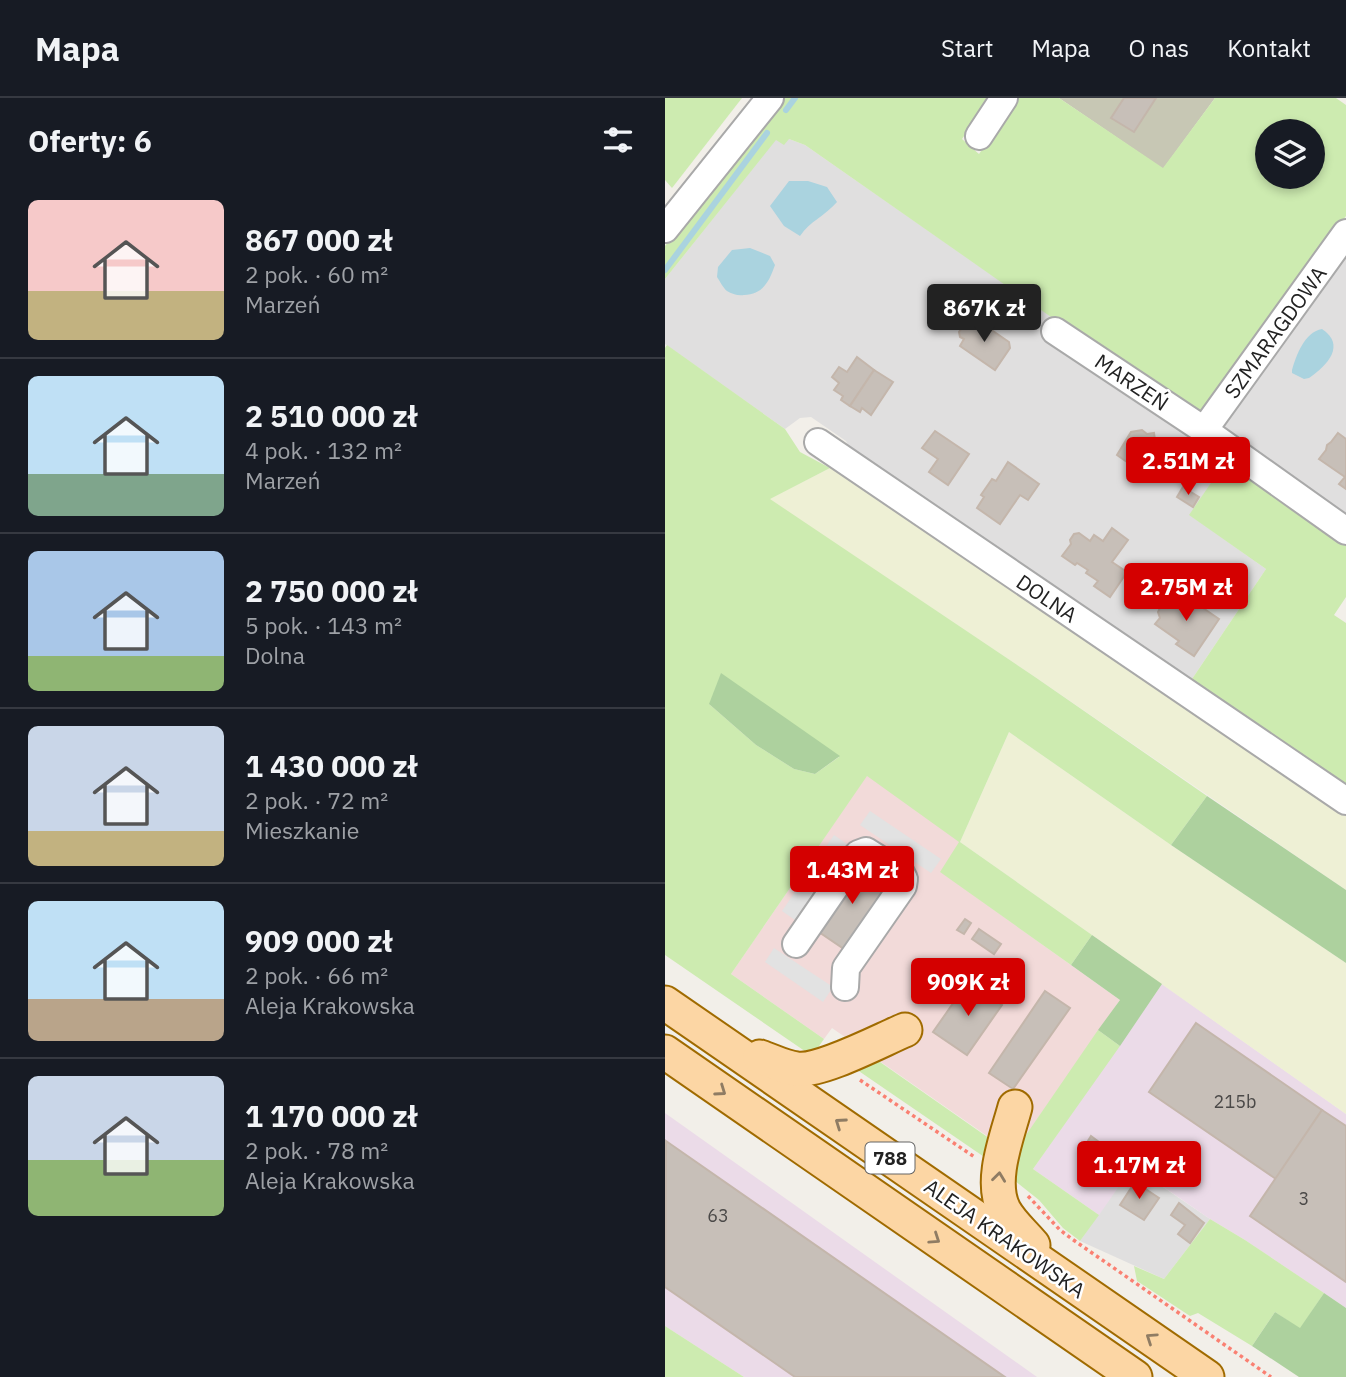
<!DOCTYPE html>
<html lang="pl">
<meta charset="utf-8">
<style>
:root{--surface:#171b24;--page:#20242c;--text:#f1f3f6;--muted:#9ea1a6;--line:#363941;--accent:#d40000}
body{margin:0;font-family:"IBM Plex Sans",sans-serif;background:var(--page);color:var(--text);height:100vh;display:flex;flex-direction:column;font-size:26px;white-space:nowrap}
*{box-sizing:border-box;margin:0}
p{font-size:23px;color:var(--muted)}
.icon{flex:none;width:38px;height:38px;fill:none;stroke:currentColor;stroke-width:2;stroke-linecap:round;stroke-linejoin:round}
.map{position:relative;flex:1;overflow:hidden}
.details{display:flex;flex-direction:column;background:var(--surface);width:665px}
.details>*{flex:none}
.fabs{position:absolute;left:590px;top:21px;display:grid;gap:14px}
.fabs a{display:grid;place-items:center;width:70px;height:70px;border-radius:50%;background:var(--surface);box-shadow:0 4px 10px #0003;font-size:35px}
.price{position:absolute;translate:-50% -60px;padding:0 16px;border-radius:7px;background:var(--accent);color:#fff;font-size:23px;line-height:46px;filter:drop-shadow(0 2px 4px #0008)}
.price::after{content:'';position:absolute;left:50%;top:42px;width:21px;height:16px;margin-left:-10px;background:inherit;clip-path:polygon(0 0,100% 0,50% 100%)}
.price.active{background:#222;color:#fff}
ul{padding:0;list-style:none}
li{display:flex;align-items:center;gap:21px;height:175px;padding:0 28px}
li+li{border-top:2px solid var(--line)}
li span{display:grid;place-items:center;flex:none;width:196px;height:140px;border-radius:10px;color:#555}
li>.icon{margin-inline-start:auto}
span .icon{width:84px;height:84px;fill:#fffc;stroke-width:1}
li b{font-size:30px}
h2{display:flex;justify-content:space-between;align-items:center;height:84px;padding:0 28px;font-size:30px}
header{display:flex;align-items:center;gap:42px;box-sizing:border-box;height:98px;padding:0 35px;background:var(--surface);border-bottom:2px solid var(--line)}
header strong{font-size:33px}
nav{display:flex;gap:38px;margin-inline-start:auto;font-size:24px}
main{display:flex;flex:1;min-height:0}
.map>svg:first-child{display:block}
.residential{fill:#e0dfdf}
.commercial{fill:#f2dad9}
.industrial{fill:#ebdbe8}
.construction{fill:#c7c7b4}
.farmland{fill:#eef0d5}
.grass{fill:#cdebb0;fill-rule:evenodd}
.forest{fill:#add19e}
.parking{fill:#e2e2e2}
.water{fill:#aad3df}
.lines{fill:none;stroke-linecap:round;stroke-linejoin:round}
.stream{stroke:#aad3df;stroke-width:6}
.building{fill:#c7bfb8;stroke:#c4b6ab;stroke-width:2}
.minor-casing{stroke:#a9a9a9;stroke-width:30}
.major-casing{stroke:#a06b00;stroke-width:37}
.path{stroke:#fa8072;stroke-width:3.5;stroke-dasharray:3.5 3.5;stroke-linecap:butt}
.minor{stroke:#fff;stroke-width:26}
.major{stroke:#fcd6a4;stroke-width:33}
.oneway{stroke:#8f7c63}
.labels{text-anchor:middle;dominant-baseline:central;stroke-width:5;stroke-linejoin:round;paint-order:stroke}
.number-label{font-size:18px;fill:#4b4948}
.shield{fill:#fff;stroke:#646464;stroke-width:2}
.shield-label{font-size:19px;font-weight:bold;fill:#222}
.street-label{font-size:21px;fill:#222;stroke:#fff}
</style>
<header>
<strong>Mapa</strong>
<nav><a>Start</a><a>Mapa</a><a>O nas</a><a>Kontakt</a></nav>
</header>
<main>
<section class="details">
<h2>Oferty: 6<svg class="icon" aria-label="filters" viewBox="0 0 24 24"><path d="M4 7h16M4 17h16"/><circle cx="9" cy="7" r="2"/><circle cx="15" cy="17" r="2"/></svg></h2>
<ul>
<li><span style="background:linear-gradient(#f6c9c9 65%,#c2b280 0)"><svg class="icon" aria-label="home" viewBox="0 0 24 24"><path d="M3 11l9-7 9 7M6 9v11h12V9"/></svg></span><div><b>867 000 zł</b><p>2 pok. · 60 m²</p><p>Marzeń</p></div></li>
<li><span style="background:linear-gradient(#bfe0f5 70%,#7fa58c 0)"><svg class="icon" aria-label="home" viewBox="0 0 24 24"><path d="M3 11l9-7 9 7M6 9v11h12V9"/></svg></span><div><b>2 510 000 zł</b><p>4 pok. · 132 m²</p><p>Marzeń</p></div></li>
<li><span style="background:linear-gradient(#a9c7e8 75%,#8fb573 0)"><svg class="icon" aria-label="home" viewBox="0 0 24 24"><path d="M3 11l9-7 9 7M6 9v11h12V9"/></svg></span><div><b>2 750 000 zł</b><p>5 pok. · 143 m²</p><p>Dolna</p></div></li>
<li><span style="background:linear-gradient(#c9d6e8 75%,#c2b280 0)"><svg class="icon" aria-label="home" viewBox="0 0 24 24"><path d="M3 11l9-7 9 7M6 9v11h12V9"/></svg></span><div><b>1 430 000 zł</b><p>2 pok. · 72 m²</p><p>Mieszkanie</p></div></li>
<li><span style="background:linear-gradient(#bfe0f5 70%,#b9a48a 0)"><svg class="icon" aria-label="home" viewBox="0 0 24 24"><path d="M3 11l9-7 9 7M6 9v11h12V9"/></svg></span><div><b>909 000 zł</b><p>2 pok. · 66 m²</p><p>Aleja Krakowska</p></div></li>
<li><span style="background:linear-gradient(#c9d6e8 60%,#8fb573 0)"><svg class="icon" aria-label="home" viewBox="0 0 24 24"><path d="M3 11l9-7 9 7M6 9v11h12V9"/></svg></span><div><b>1 170 000 zł</b><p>2 pok. · 78 m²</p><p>Aleja Krakowska</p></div></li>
</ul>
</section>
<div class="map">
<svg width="681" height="1279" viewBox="0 0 681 1279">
<rect width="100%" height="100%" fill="#f2efe9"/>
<g class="residential">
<polygon points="111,41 124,41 140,47 390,221 561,363 525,417 601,471 525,584 185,351 181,343 146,319 135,320 120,331 0,246 0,181"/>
<polygon points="681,149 681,415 552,327"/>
<polygon points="467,1068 545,1121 499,1181 415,1143"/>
</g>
<polygon class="commercial" points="202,677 295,744 276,774 455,902 348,1056 167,930 159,941 66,876"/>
<g class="industrial">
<polygon points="497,886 681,1016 681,1210 580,1142 545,1121 468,1068 434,1117 368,1071"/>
<polygon points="0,1015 372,1279 79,1279 0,1228"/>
</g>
<polygon class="construction" points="394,0 550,0 498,71"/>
<g class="farmland">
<polygon points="165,370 177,370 681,714 681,792 370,579 104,401"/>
<polygon points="344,634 506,747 681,865 681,1016 295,744"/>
</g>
<g class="grass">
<polygon points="0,0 77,0 7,90 0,82"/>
<path d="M116 0H325L297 41 314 56 354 0H394L498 70 550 0H671L681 7V118L532 321 140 47 124 41 119 47 111 42 0 181V148ZM602 33H648V79H602Z"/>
<path d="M2 247 120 331 135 354 165 370 105 401 370 579 542 698 506 747 344 634 295 744 427 837 406 867 275 774 294 744 202 678 66 876 159 941 147 958 0 857V250ZM44 606 174 658V659L150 676 129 671 91 647Z"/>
<polygon points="561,363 681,446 681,499 669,517 681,525 681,693 525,584 601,471 524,417"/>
<polygon points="433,932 455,948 368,1071 434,1117 415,1143 398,1130 374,1102 345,1079 348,1056"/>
<polygon points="205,957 331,1045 328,1065 185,967"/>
<polygon points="545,1121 580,1142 659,1195 635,1231 610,1214 587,1248 533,1215 525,1218 472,1183 469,1168 499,1181"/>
<polygon points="0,1228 79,1279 0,1279"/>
</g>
<g class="forest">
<polygon points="56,575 175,658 150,676 129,671 91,647 44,606"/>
<polygon points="542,698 681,792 681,865 506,747"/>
<polygon points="427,837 497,886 455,948 433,932 455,902 406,867"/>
<polygon points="659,1195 681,1210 681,1279 634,1279 587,1248 610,1214 635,1230"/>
</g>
<g class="parking">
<polygon points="205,713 276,761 266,775 195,727"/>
<polygon points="169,737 182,746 130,822 117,813"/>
<polygon points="109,850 168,889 158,904 100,864"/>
</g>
<g class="water">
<path d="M124 83H143L162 89 172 104C160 118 145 123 135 138L119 128 105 108Z"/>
<path d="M85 150 105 158 110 167C104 184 98 196 79 197 73 198 67 196 62 193 58 190 55 183 52 179L53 169 67 152Z"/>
<path d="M657 231C681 247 663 267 644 280L639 281 627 275V272C631 257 640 234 657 231Z"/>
</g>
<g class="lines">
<g class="stream">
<polyline points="121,12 130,0"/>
<polyline points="0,172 102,35"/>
</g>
</g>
<g class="building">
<polygon points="459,0 491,0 469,34 446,20"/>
<polygon points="306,190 329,205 319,221 295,206"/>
<polygon points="312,222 344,244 345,250 330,272 295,248 299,241 295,239 294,234 299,227 304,226 308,229"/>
<polygon points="192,259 209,272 185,308 176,302 178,298 169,292 174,285 167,279 174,269 182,274"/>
<polygon points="209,272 228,284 206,317 197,310 195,314 185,308"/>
<polygon points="477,332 482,336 489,335 490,342 496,346 497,351 493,357 498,361 492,370 497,373 489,383 452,357 466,334"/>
<polygon points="270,333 304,356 283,387 264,374 273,361 257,350"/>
<polygon points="673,335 681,341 681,391 674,386 680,379 654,361 661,352 662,347 666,344"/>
<polygon points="343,364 374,386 363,402 355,397 335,426 312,410 319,399 316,397 327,381 331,383"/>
<polygon points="518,389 534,399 528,409 512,399"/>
<polygon points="447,430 463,442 447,464 462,474 445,499 429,488 433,483 421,475 423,472 412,465 410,467 397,458 406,446 405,442 409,436 414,435 425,443 429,437 438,443"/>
<polygon points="513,493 554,521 529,558 511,546 514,543 490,526 495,520 493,514 496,508 504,507"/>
<polygon points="193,764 227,787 182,853 148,830"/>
<polygon points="300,821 306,825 299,836 292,832"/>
<polygon points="314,831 336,846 329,856 307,841"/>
<polygon points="303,884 337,907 302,957 268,934"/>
<polygon points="380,893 405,910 348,991 324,975"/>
<polygon points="531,925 657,1012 611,1081 484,994"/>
<polygon points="657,1012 681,1028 681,1184 585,1118"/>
<polygon points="426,1038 442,1050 436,1058 421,1046"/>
<polygon points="1,1043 340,1279 130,1279 0,1189"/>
<polygon points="470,1084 494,1100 479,1122 455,1107"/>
<polygon points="514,1105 539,1125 525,1145 513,1136 520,1127 506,1117"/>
</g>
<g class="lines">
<defs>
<g id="minor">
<polyline points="314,38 339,0"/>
<polyline points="0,131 105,0"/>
<polyline points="390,233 539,332 681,433"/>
<polyline points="539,332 681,135"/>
<polyline points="153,344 681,703"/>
<polyline points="131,846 193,756 201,753 236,775 239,781 238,788 181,870 180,889"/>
</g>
<g id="major">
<polyline points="0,905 542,1279"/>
<polyline points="0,954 470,1279"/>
<path d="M95 959C107 963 120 970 132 971 156 974 216 942 240 932"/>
<path d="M350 1009C342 1039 324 1083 339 1112 346 1125 359 1136 368 1147"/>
</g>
</defs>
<use href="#minor" class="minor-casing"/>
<use href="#major" class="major-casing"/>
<g class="path">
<polyline points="195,982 311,1060"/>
<polyline points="363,1098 395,1132 407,1141 606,1279"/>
</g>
<use href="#minor" class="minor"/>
<use href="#major" class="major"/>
</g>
<defs><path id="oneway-chevron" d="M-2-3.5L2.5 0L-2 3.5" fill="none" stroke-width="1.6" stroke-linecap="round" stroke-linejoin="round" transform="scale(1.75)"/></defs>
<g class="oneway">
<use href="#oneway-chevron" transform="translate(56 993) rotate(35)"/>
<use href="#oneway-chevron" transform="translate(175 1025) rotate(-145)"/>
<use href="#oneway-chevron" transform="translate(334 1079) rotate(-83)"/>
<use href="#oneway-chevron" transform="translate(270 1141) rotate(34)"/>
<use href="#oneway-chevron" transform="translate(486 1240) rotate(-146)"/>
</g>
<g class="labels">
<g class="number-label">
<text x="570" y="1003">215b</text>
<text x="639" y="1100">3</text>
<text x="53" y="1117">63</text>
</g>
<rect class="shield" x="200.5" y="1044.5" width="49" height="31" rx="5"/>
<g class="shield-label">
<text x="225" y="1060">788</text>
</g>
<g class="street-label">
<text transform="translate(610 234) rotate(-54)">SZMARAGDOWA</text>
<text transform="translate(467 284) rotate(34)">MARZEŃ</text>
<text transform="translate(382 500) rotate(34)">DOLNA</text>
<text transform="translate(340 1140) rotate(35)">ALEJA KRAKOWSKA</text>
</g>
</g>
</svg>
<div class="fabs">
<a><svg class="icon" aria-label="layers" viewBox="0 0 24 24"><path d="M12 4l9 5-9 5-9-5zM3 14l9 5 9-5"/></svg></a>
</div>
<b class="price active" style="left:319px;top:246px">867K zł</b>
<b class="price" style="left:523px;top:399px">2.51M zł</b>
<b class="price" style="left:521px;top:525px">2.75M zł</b>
<b class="price" style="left:187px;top:808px">1.43M zł</b>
<b class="price" style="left:303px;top:920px">909K zł</b>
<b class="price" style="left:474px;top:1103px">1.17M zł</b>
</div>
</main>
